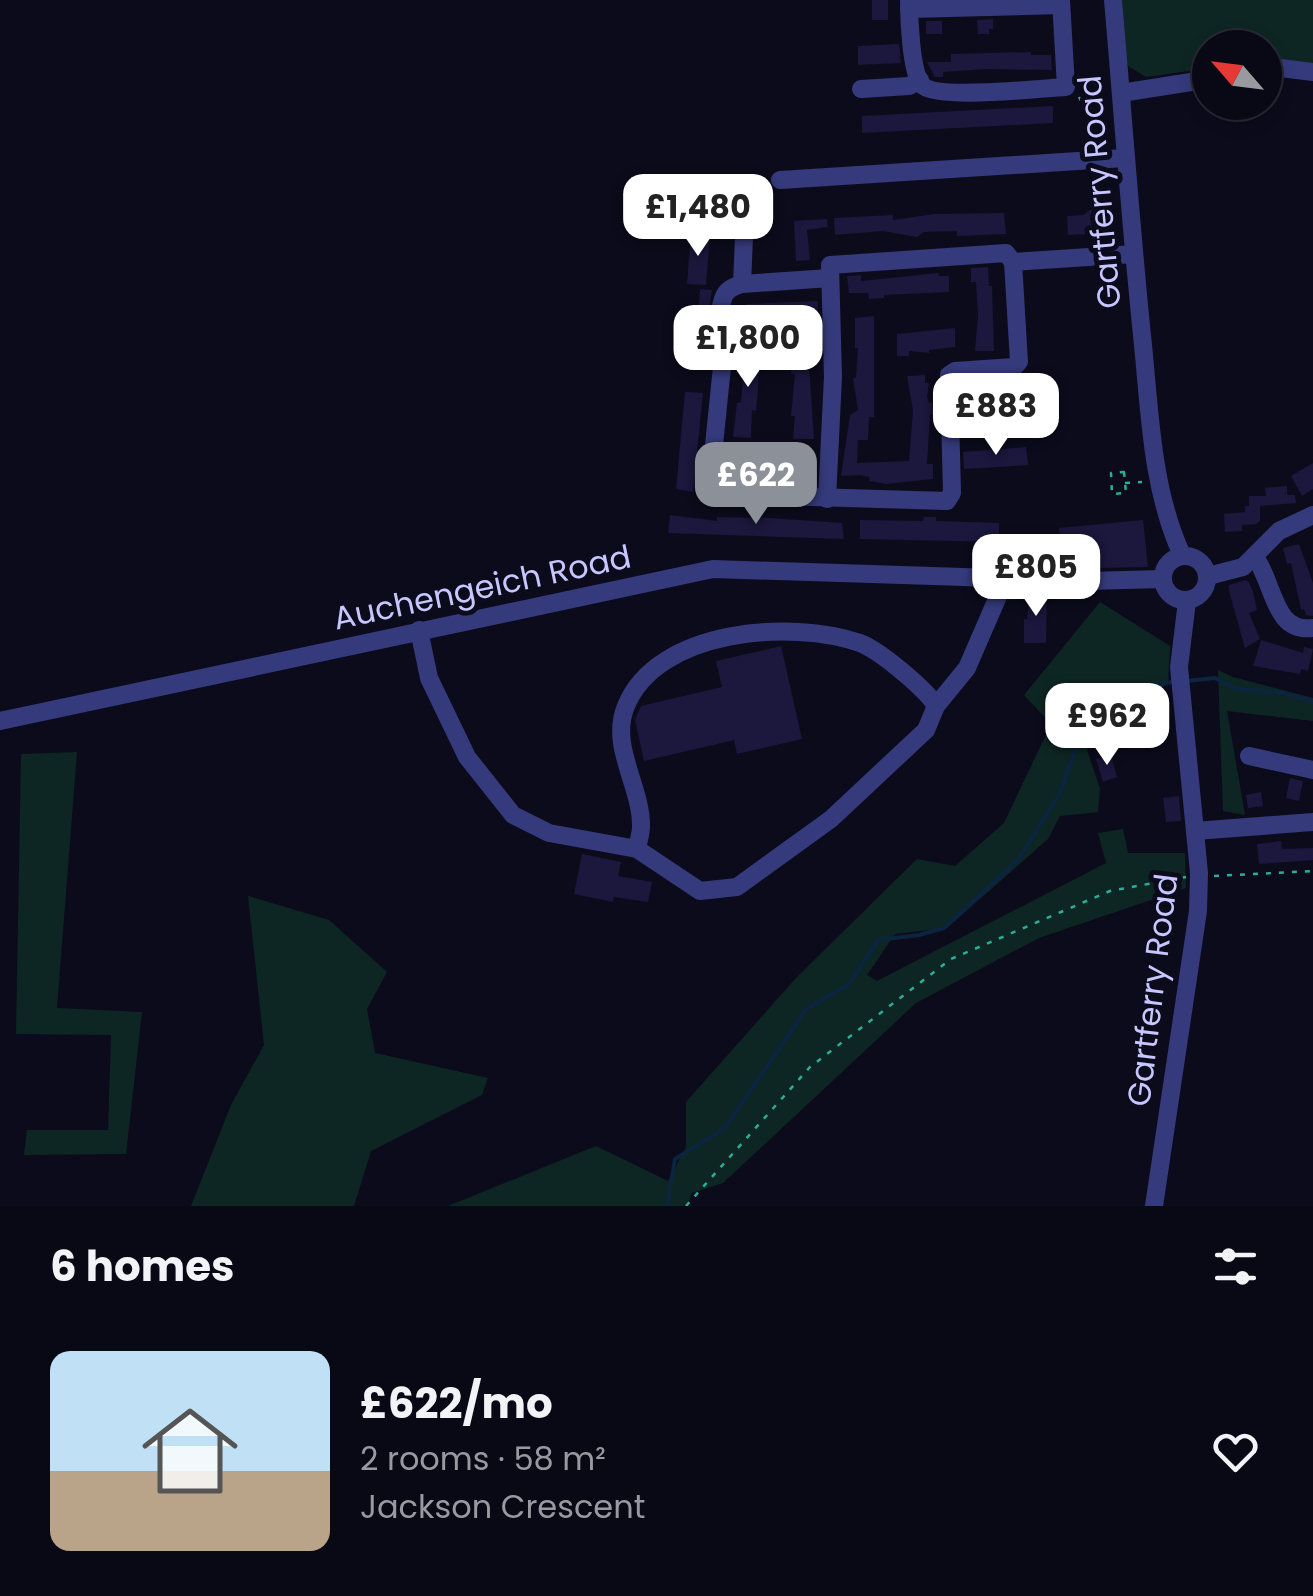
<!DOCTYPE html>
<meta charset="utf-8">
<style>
:root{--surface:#090815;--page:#12111e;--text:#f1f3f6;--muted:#999aa0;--line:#292934;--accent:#8c9099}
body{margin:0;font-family:Poppins,sans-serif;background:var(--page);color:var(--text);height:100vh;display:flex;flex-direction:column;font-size:38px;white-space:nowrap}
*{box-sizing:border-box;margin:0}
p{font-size:32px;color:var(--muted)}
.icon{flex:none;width:55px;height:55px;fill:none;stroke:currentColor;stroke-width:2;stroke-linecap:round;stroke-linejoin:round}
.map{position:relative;height:1206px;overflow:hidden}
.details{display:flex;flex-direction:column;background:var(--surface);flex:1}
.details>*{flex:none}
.needle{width:65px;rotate:298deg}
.buttons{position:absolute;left:1192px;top:30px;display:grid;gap:20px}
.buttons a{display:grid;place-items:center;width:90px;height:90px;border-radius:50%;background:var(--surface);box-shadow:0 5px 15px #0003,0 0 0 2px var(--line);font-size:50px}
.price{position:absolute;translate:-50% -85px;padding:0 22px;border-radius:20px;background:#fff;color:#222;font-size:32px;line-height:65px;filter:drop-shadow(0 2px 5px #0008)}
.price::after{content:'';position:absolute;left:50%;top:60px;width:30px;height:22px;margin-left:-15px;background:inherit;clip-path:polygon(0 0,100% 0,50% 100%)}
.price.active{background:var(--accent);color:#fff}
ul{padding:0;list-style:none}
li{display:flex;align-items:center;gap:30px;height:250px;padding:0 50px}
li+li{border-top:2px solid var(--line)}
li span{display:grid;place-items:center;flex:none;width:280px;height:200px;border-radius:20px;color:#555}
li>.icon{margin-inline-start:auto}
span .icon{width:120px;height:120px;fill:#fffc;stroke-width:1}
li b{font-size:42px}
h2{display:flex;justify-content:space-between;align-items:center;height:120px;padding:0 50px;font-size:42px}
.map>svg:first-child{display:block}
.green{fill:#0e2623}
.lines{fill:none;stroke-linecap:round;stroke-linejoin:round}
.stream{stroke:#0b2440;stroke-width:4}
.building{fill:#1b173d}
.path{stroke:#2cad99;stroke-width:2.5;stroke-dasharray:5 8;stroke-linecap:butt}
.minor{stroke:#353a7c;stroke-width:18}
.labels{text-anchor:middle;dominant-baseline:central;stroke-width:10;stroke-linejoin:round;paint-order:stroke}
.street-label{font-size:32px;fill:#c7c6ff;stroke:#0c0b1c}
</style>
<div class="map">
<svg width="1313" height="1206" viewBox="0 0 1313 1206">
<rect width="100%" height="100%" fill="#0c0b1c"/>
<g class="green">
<polygon points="1116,0 1313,0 1313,64 1265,57 1265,48 1210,48 1210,68 1146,77 1128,66 1119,34"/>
<polygon points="1100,602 1170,646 1168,684 1101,726 1087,750 1100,789 1098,812 1060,816 1048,839 947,928 895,934 867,975 877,981 1106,863 1098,833 1123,829 1128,853 1185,853 1186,888 1039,938 916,1003 723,1183 692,1193 687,1206 448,1206 596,1146 668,1181 686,1147 686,1102 796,978 917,859 955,866 1004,823 1051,724 1024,695"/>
<polygon points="1218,670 1233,677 1313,698 1313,721 1227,711 1245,815 1223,811"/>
<polygon points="77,752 57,1008 142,1012 126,1154 24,1155 27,1130 108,1130 111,1035 16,1034 21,754"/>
<polygon points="248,896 329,920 387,972 367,1009 375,1053 488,1078 482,1095 371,1151 354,1206 191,1206 231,1105 264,1045"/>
</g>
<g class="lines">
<g class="stream">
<polyline points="1187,681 1215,678 1236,689 1282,693 1313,701"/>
<polyline points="667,1206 675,1159 725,1128 806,1009 849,984 878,940 919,935 944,928 1018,860 1061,791 1079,739 1101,715 1150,685 1172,682"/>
</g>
</g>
<g class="building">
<rect x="872" y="0" width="16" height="20"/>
<polygon points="993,19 993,29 989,29 989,34 978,34 977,20"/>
<rect x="926" y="21" width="16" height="13"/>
<polygon points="899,44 901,63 858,65 858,46"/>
<polygon points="1031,52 1031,55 1051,55 1052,70 987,69 943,72 943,77 935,77 927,62 951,62 951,54"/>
<polygon points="1053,106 1053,123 862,133 862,116"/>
<polygon points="1109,194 1111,233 1068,235 1067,216 1083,215 1090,210 1089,195"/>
<polygon points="1004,213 1006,234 957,236 957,231 924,232 917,237 883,231 835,235 834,218 893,215 893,220 934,214"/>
<polygon points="827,219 828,227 807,230 810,260 796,261 794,221"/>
<polygon points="691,233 710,235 706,285 687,284"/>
<polygon points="988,267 989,286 992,286 994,351 975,351 978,315 976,282 971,282 971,268"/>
<polygon points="938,273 939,276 949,276 949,292 884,295 884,298 869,299 868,293 849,293 847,276 861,275 861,281"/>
<polygon points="700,289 712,290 706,325 697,326"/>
<polygon points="818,301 817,345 814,366 809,366 814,439 793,439 795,416 791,416 795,374 791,374 792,358 797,358 798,337 805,337 804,316 755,318 755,324 740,324 740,308 747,307 747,304"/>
<polygon points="874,316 874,417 869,417 868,440 858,440 857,463 909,461 913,410 907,376 925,375 925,383 929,383 927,397 929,403 932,402 933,414 930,415 927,464 933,464 933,479 886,484 870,481 869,477 860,475 841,476 850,415 858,410 853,378 856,378 858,348 855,348 855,318"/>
<polygon points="955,328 955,347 929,350 929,353 909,351 909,356 897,356 897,334"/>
<polygon points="696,342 707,343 706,363 694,362"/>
<polygon points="743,343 759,343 758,388 756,411 752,410 751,438 733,437 737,403 741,402 743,378 739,377"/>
<polygon points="1006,385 1016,389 1035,387 1037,405 974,407 974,391"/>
<polygon points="685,392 703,393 693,492 676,489"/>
<polygon points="1026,447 1028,465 964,469 963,452"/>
<polygon points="725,459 743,462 814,460 814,478 780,476 780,484 754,483 754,479 746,477 725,477"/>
<polygon points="1313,463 1313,489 1302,496 1291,476"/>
<polygon points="1287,486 1287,495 1295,495 1296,503 1260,506 1260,521 1256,524 1242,525 1242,531 1225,532 1224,514 1245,512 1245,506 1249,506 1249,496 1266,496 1265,488"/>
<polygon points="670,515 717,521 717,517 770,518 842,523 844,539 668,533"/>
<polygon points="924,517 936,517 936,521 999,523 999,542 860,539 860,520 923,521"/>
<polygon points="1143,520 1148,567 1098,568 1097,559 1062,562 1059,528"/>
<polygon points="1299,544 1313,583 1313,616 1306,615 1304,609 1301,610 1291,563 1287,564 1283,548"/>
<polygon points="1245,580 1249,582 1253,592 1257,610 1249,613 1260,639 1245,648 1229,591 1229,585"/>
<polygon points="1030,592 1047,592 1046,643 1024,643 1024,619 1027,619"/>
<polygon points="1261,640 1303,653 1304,647 1313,649 1308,671 1301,669 1300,674 1253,666"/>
<polygon points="781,646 802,739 737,754 734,740 644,761 635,720 641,706 722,687 716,661"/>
<polygon points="1111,755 1117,777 1103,782 1096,759"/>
<polygon points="1290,778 1303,781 1299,801 1286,798"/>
<polygon points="1261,792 1263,806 1248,808 1246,795"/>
<polygon points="1179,796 1181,821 1166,822 1163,798"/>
<polygon points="1281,841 1282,849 1313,848 1313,860 1259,864 1257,844"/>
<polygon points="582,854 621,862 618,876 652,882 648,902 614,897 613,902 574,894"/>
</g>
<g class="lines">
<g class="path">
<polyline points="1079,97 1093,122 1106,126"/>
<polygon points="1124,472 1126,493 1112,494 1111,473"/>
<polyline points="1125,483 1142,482"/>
<polyline points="1214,876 1313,871"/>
<polyline points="686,1206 810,1067 951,959 1110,891 1186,877"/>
</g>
<g class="minor">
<path d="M909 0C909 19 911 70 921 84 934 101 1041 88 1066 87L1061 0"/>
<path d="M1113 0C1123 115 1131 230 1143 345 1150 415 1152 490 1182 555"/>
<polyline points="909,9 1061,5"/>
<polyline points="1265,66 1313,72"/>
<polyline points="861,89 909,86 920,80"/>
<polyline points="1121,93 1210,79"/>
<polyline points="780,180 1124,158"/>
<path d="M830 278 742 284C733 287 726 289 723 299 718 313 717 344 723 357L709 494 947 501 952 493 949 375 955 371 1014 367 1019 362 1013 262 1134 254"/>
<polyline points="742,284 744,237"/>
<polyline points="827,499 833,377 830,265 1006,253 1013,262"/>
<circle cx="1185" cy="578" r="22"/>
<path d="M1255 557C1275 585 1273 633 1313 628"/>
<polyline points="1208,576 1243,567 1279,531 1313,515"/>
<path d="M419 630 429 678 467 757 513 815 549 833 637 849 700 891 737 887 831 819 926 730 936 706C926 689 879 650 860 643 792 619 657 629 626 706 609 746 642 787 641 827 641 834 638 842 637 849"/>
<polyline points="936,706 967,668 1006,578"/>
<polyline points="0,721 713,569 1086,581 1163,579"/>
<polyline points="1249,756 1313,770"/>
<polyline points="1195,831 1313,822"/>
<polyline points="1154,1206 1198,911 1199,873 1179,667 1187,601"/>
</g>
</g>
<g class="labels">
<g class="street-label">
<text transform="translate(1099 192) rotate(-95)">Gartferry Road</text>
<text transform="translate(482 587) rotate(-12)">Auchengeich Road</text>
<text transform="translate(1152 990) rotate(-83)">Gartferry Road</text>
</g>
</g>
</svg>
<div class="buttons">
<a><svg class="needle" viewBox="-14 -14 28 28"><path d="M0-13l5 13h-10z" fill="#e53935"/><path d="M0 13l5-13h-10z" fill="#999aa0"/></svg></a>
</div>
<b class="price" style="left:698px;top:259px">£1,480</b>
<b class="price" style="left:748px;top:390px">£1,800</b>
<b class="price" style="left:996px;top:458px">£883</b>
<b class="price active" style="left:756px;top:527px">£622</b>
<b class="price" style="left:1036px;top:619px">£805</b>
<b class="price" style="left:1107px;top:768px">£962</b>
</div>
<section class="details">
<h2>6 homes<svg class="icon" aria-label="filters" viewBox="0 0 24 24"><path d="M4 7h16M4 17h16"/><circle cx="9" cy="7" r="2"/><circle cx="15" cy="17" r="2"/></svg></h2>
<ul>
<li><span style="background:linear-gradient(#bfe0f5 60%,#b9a48a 0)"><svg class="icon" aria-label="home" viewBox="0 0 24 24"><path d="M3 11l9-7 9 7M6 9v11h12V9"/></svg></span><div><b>£622/mo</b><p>2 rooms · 58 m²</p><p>Jackson Crescent</p></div><svg class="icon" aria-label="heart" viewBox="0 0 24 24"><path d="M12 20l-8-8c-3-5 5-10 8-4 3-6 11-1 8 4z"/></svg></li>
</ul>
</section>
